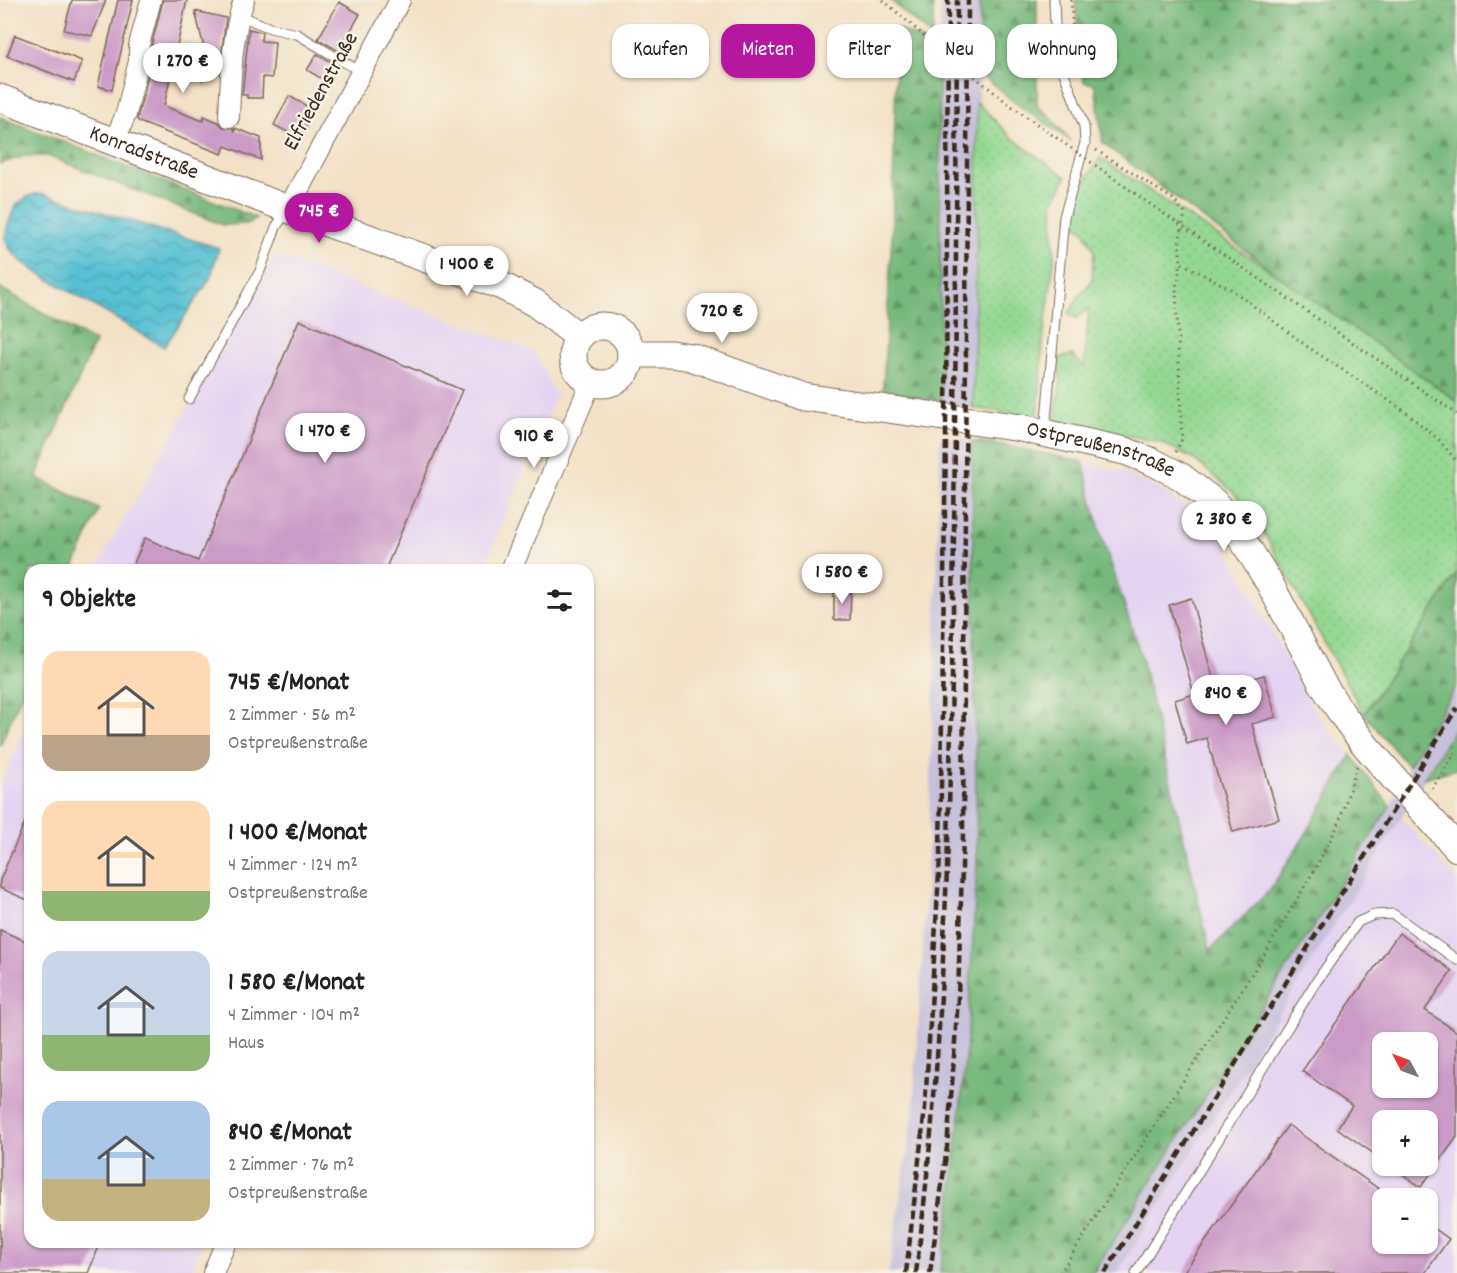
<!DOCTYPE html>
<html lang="de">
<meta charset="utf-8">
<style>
:root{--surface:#fff;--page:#f2f2f2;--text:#222;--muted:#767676;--accent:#b5179e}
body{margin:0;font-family:Dekko,sans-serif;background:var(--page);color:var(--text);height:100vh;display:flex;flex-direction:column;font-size:22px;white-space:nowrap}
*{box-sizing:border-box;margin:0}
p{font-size:20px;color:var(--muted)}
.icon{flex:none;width:33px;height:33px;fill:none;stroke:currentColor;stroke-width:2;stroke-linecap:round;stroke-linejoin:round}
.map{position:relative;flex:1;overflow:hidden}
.drawer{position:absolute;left:24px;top:564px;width:570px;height:684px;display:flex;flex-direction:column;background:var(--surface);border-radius:18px;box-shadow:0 2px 4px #0004}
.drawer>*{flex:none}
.guide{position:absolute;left:612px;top:24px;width:570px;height:54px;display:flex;gap:12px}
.needle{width:39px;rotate:311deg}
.tools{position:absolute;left:1372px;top:1032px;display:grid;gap:12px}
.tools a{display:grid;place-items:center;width:66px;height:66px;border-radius:12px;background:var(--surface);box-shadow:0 2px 4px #0004;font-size:30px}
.price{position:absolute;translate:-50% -51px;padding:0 14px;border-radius:21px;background:#fff;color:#222;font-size:20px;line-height:39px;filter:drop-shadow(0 2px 3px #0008)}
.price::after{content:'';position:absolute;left:50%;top:36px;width:18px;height:14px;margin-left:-9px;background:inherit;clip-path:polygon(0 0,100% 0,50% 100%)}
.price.selected{background:var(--accent);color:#fff}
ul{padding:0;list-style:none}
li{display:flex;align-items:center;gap:18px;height:150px;padding:0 18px}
li span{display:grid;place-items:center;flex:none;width:168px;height:120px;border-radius:18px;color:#555}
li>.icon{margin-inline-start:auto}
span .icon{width:72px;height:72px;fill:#fffc;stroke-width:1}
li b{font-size:26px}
h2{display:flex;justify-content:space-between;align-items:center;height:72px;padding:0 18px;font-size:26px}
.chip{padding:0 21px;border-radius:18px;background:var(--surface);box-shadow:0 2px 4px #0004;font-size:21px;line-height:54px}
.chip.selected{background:var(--accent);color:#fff}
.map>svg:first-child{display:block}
.built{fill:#e4d3f1;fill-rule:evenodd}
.industrial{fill:#c6c0d9}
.green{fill:url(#green-dots);stroke:#688258;stroke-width:1.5}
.forest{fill:url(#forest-firs);stroke:#59724d;stroke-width:1.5}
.water{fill:url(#water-waves);stroke:#497679;stroke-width:1.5}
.building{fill:#cb9ac6;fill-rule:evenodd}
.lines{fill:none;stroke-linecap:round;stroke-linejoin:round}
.lane-casing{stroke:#7b6a58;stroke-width:11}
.street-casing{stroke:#7b6a58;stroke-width:22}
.secondary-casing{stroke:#7b6a58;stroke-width:29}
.path{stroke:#7b6a58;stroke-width:3;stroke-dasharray:1.5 4.5;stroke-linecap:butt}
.lane{stroke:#fff;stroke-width:9}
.street{stroke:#fff;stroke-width:20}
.secondary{stroke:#fff;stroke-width:27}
.rail{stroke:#3b2a1e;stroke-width:4.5;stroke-dasharray:9 4.5;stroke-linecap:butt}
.path-bridge{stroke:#7b6a58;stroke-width:3;stroke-dasharray:1.5 4.5;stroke-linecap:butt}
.labels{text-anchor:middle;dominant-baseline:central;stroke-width:5;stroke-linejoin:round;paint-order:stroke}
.street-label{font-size:22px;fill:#3b2a1e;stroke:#f7f3e8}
</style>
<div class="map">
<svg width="1457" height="1273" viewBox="0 0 1457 1273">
<defs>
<pattern id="green-dots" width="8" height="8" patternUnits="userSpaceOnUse" patternTransform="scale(1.5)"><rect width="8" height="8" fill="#94d992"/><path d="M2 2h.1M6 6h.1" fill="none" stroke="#80ba7d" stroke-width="1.8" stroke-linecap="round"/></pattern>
<pattern id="forest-firs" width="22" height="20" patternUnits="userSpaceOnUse" patternTransform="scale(1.5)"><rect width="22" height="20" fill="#77b97c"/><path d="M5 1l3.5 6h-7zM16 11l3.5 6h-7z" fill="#639765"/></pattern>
<pattern id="water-waves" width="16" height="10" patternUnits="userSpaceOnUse" patternTransform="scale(1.5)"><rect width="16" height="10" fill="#57c1d4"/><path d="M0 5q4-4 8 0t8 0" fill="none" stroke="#499dab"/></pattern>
</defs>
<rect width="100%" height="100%" fill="#f7f3e8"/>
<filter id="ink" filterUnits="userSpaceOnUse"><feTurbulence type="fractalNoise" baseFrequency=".0167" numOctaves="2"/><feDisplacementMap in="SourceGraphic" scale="12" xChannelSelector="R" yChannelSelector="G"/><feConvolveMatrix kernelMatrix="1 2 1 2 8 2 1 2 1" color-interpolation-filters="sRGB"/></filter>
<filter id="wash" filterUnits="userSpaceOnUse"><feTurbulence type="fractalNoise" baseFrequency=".008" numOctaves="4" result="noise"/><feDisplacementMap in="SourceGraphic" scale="24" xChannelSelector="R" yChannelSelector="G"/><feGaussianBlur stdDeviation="1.35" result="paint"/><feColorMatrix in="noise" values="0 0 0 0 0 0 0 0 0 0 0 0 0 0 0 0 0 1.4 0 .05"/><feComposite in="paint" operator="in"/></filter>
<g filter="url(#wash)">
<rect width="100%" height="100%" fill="#f2e1c5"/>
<g class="built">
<polygon points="276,255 533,351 556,395 483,570 95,570"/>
<polygon points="1083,462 1125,473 1163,491 1190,510 1225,545 1317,715 1351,755 1304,838 1270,890 1210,951 1140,653 1100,531"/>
<polygon points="30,718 30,1242 203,1242 190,1273 0,1273 0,787"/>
<path d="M1401 818 1457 879V1273H1117ZM1383 1042H1428V1088H1383ZM1383 1120H1428V1166H1383ZM1383 1198H1428V1244H1383Z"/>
</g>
<g class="industrial">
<polygon points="941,0 980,0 973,408 941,403 939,54"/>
<polygon points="940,436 972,441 977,866 968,1030 951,1206 940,1273 889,1273 913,1113 926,899 935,664"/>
<polygon points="1457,685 1457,725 1401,818 1117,1273 1093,1273 1390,806 1409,766"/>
</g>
<g class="green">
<polygon points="977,102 1012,138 1066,177 1053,204 1054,262 1043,341 1038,417 973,408 977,233"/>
<polygon points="1100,158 1286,281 1457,401 1457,573 1364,714 1256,519 1233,492 1195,460 1160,442 1054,421 1061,381 1056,358 1072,355 1084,367 1089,308 1077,318 1069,314 1078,298 1092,280 1094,251 1084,230 1069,221 1079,181 1084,182"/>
</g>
<g class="forest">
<polygon points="890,0 933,0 933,38"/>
<polygon points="980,0 1037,0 1037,106 1048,114 1071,141 1014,102 979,73"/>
<polygon points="1075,0 1457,0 1457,401 1286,281 1103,143 1095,84 1084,82"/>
<polygon points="897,28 920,39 939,54 941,403 883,389 892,236"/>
<polygon points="0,117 257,218 246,224 223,225 48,156 25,156 0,164"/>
<polygon points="0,288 95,342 36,477 99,509 73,570 30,570 30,674 0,746"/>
<polygon points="972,441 1003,445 1083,462 1100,531 1140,653 1210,950 1270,890 1304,837 1351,755 1390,806 1093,1273 940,1273 951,1206 968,1030 977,866"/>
<polygon points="1457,573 1457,685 1408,766 1364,714"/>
<polygon points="1457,725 1457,769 1424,778"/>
</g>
<path class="water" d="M40 193 219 248 210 279 164 347 37 272C23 263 9 254 5 237 10 214 15 197 40 193Z"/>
<g id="blocks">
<g class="building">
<polygon points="72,0 106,0 92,36 64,30"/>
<polygon points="118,0 133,0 112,90 98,86"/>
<polygon points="163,0 187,0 164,106 203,121 204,116 218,122 223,127 233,128 235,132 235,128 261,138 261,160 225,146 222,154 139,122 137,119 151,64 151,47"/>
<polygon points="339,2 360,14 339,51 318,39"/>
<polygon points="195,11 226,18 219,73 202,80 197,64 207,60"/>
<polygon points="249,29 262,32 261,41 275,42 272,78 263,77 262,98 247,98 247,95 242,95"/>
<polygon points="15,35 82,61 74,82 7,56"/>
<polygon points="317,54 331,62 322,79 307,70"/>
<polygon points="289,96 307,106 301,115 309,120 299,138 274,125"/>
<polygon points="299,320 462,390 385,570 131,570 145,538 198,561"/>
<polygon points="834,590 851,590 850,620 834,620"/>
<polygon points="1191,598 1216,689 1264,675 1276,717 1252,724 1279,819 1233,832 1207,738 1187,744 1175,700 1194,694 1169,605"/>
<polygon points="30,810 30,901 0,888 0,880"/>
<polygon points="0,930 30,943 30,1242 101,1242 88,1273 0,1273"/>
<path d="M1399 933 1452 971 1425 1010 1457 1032V1137L1421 1187 1391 1166H1428V1120H1383V1160L1337 1128 1352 1106 1302 1071ZM1383 1042H1428V1088H1383Z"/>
<polygon points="1288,1125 1383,1192 1383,1244 1428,1244 1428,1224 1449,1239 1425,1273 1183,1273"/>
</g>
</g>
</g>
<g filter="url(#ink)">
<use href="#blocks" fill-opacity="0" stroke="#7b6a58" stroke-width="1.5"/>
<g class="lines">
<defs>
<g id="lane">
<polyline points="239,15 270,28 297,34 361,72"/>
<polyline points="189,399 260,271 276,227 287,211"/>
<polyline points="1045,431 1064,217 1085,143 1084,126 1056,52 1054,0"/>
<polyline points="1136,1273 1314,985 1358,922 1374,915 1393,914 1457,960"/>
</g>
<g id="street">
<path d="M229 117C231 77 231 38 244 0"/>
<polyline points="114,142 126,114 139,61 139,45 151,0"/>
<polyline points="288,209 400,0"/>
<polyline points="511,570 591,382"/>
<polyline points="213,1273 226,1242"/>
</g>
<g id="secondary">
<path id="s1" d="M0 98 288 209 502 286 535 303 579 337"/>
<circle cx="602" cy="355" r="29"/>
<path id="s2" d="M631 354H671L691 357 803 397 1021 428 1125 451 1153 462 1180 476 1214 502 1241 537 1270 584 1322 683 1342 714 1365 745 1406 792 1457 848"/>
</g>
</defs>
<use href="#lane" class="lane-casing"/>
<use href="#street" class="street-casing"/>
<use href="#secondary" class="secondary-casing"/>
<g class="path">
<polyline points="883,0 923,35"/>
<polyline points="1071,0 1073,34 1080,77"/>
<polyline points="1096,150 1173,199 1185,213 1179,243 1181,263"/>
<polyline points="1176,452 1182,439 1176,287 1181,263 1231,289 1308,347 1406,412 1439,440 1457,462"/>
<polyline points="1432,789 1457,750"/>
<polyline points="1060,1273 1262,958 1315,869 1339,823 1357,766"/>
</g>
<use href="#lane" class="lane"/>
<use href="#street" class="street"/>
<use href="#secondary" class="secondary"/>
<g class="rail">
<polyline points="906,1273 925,1108 940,857 946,437 948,0"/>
<path d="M916 1273C944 1052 950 831 953 608 956 406 956 203 957 0"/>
<polyline points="930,1273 947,1147 952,1085 958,998 963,834 968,0"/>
<polyline points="1105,1273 1457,708"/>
</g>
<polyline class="path-bridge" points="923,35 1010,105 1157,209 1457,414"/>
</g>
</g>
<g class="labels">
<g class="street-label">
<text transform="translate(322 92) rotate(-61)">Elfriedenstraße</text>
<text stroke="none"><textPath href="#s1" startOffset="154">Konradstraße</textPath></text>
<text stroke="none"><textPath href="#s2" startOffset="482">Ostpreußenstraße</textPath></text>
</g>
</g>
</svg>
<div class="tools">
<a><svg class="needle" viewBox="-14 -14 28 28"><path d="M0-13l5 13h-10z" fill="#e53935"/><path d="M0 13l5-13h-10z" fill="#767676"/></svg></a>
<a>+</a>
<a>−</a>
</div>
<b class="price" style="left:183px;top:94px">1 270 €</b>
<b class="price selected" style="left:319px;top:244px">745 €</b>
<b class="price" style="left:467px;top:297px">1 400 €</b>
<b class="price" style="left:722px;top:344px">720 €</b>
<b class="price" style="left:325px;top:464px">1 470 €</b>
<b class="price" style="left:534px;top:469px">910 €</b>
<b class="price" style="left:1224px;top:552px">2 380 €</b>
<b class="price" style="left:842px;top:605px">1 580 €</b>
<b class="price" style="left:1226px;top:726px">840 €</b>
<div class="guide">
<a class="chip">Kaufen</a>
<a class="chip selected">Mieten</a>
<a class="chip">Filter</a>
<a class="chip">Neu</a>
<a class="chip">Wohnung</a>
</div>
<section class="drawer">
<h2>9 Objekte<svg class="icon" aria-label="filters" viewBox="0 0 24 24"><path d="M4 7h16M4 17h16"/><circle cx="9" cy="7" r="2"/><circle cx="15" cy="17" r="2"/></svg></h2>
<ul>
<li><span style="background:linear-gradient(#ffd9b3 70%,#b9a48a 0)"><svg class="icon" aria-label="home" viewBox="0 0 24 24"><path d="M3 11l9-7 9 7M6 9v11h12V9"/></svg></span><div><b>745 €/Monat</b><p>2 Zimmer · 56 m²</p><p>Ostpreußenstraße</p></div></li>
<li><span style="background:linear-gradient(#ffd9b3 75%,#8fb573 0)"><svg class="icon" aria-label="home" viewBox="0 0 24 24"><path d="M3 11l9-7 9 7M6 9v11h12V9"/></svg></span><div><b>1 400 €/Monat</b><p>4 Zimmer · 124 m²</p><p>Ostpreußenstraße</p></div></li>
<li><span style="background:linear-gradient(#c9d6e8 70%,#8fb573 0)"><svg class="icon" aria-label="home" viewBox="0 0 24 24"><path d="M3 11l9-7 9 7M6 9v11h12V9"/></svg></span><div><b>1 580 €/Monat</b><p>4 Zimmer · 104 m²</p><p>Haus</p></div></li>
<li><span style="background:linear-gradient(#a9c7e8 65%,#c2b280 0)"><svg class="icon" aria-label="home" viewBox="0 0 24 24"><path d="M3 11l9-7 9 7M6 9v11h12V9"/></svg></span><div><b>840 €/Monat</b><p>2 Zimmer · 76 m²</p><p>Ostpreußenstraße</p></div></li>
</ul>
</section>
</div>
